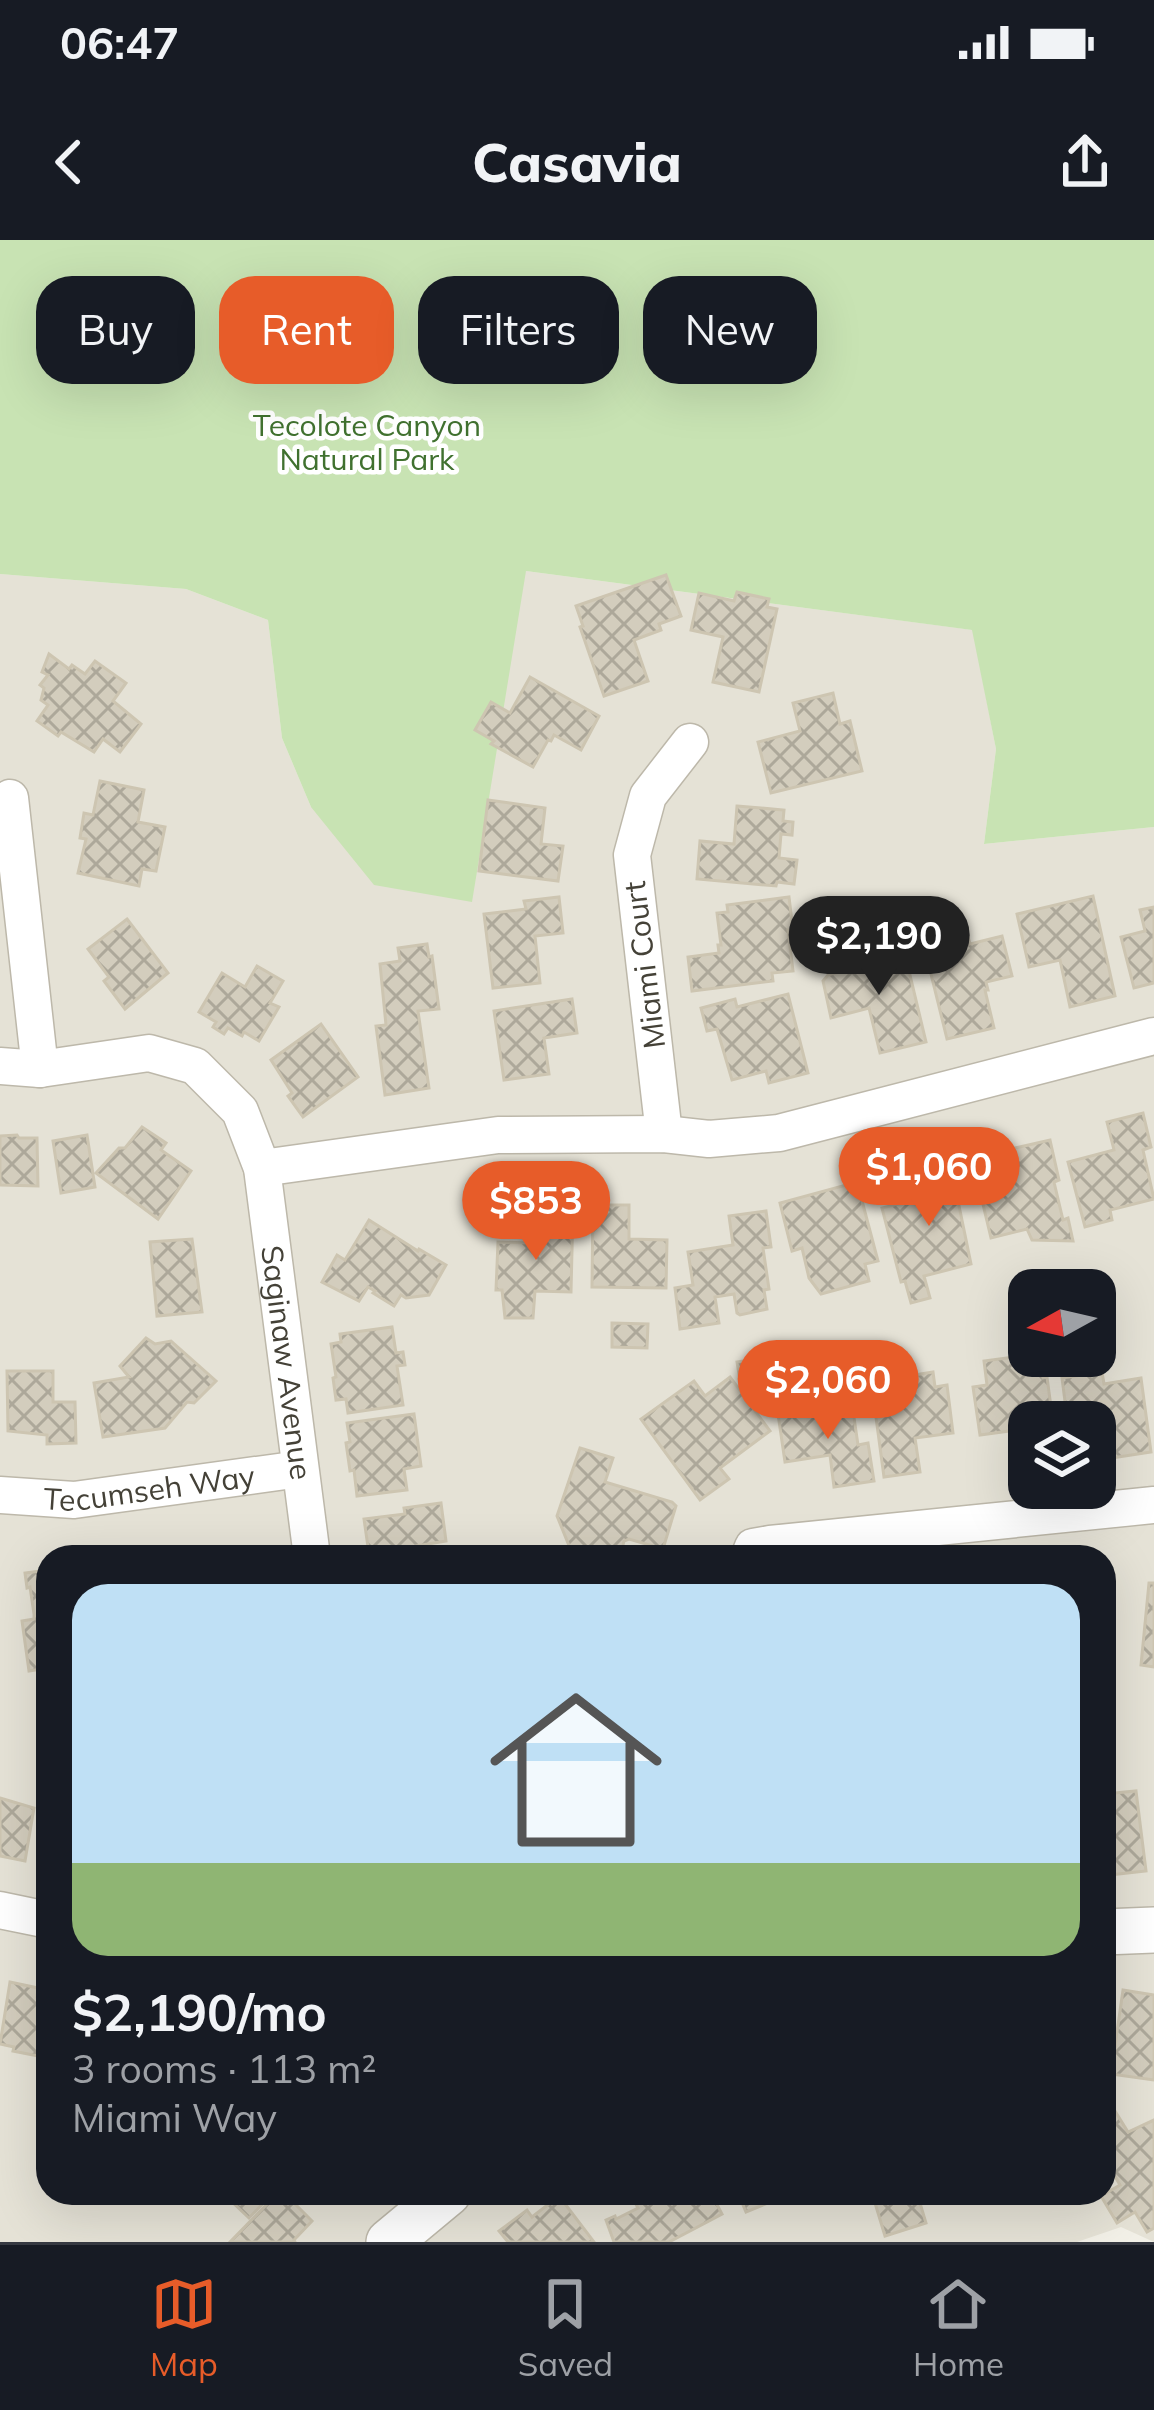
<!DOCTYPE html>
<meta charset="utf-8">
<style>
:root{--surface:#171b24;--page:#242831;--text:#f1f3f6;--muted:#9ea1a6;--line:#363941;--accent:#e75c29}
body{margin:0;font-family:Mulish,sans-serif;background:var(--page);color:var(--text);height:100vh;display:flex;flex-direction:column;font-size:45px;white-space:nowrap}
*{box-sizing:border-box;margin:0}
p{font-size:39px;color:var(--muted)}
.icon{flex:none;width:66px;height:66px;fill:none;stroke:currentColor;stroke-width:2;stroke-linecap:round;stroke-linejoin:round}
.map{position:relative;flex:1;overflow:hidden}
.sheet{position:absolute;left:36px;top:1305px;width:1080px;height:660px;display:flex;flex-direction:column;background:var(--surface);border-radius:36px;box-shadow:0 12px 48px #0002}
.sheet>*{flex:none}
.top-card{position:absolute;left:36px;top:36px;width:1083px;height:108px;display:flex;gap:24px}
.needle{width:78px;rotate:262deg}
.controls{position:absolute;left:1008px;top:1029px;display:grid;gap:24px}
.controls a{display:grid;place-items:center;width:108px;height:108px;border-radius:24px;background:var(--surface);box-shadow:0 12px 48px #0002;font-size:60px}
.price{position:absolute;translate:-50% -102px;padding:0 27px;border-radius:42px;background:var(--accent);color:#fff;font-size:39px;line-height:78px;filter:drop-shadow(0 3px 6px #0008)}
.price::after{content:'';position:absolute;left:50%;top:72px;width:36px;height:27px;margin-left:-18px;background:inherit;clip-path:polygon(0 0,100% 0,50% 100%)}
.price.current{background:#222;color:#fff}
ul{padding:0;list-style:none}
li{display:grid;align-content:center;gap:24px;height:636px;padding:0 36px}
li+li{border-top:3px solid var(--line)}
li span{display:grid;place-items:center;height:372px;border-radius:36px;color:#555}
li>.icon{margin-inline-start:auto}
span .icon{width:216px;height:216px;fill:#fffc;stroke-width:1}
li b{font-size:51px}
.pill{padding:0 42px;border-radius:36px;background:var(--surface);box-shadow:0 12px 48px #0002;font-size:42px;line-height:108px}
.pill.current{background:var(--accent);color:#fff}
.status{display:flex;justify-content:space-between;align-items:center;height:84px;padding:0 60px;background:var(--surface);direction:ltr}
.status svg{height:33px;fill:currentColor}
header{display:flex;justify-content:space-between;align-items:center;height:156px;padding:0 36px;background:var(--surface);font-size:54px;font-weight:800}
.menu{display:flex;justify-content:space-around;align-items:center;height:168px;border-top:3px solid var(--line);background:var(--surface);font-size:33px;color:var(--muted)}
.menu a{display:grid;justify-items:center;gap:6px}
.menu .current{color:var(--accent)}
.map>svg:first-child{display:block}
.residential{fill:#e5e2d6;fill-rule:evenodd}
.green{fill:#c8e3b3}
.building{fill:url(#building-cross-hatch);stroke:#cdc5b1;stroke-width:3}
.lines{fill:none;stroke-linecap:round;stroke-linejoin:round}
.minor-casing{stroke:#bdb8aa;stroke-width:39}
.tertiary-casing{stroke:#bdb8aa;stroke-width:48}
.minor{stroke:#fff;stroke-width:36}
.tertiary{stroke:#fff;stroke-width:45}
.labels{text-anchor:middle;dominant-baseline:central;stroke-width:9;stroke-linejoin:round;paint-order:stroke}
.park-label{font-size:30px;fill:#40712f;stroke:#fff}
.street-label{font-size:30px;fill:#444137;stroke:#fff}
</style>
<div class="status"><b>06:47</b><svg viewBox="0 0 49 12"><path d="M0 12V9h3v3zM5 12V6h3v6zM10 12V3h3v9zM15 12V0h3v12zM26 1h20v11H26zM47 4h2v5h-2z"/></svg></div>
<header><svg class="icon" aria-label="back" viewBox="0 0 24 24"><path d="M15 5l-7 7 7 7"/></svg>Casavia<svg class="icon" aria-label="share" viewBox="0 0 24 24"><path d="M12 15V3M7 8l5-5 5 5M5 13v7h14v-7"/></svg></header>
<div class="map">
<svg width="1154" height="2002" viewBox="0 0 1154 2002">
<defs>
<pattern id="building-cross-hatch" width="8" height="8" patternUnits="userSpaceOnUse" patternTransform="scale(3)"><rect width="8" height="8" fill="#d3cdbd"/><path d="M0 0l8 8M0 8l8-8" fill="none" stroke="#ada89a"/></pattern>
</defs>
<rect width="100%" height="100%" fill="#f2f0e7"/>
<path class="residential" d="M526 331 973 390 996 509 984 604 1154 587V2002L1121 1987 1077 2002H0V334L186 349 268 380 282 498 311 567ZM1029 1050H1095V1116H1029ZM1029 1182H1095V1248H1029ZM48 1317H1104V1953H48Z"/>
<polygon class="green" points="0,0 1154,0 1154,587 984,604 996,509 972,390 526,331 472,662 374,645 311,567 282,498 268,380 186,349 0,334"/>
<g class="building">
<polygon points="666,335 681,376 659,384 661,390 634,400 648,441 604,456 580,387 583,386 576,366"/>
<polygon points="737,352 769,359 767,367 777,369 759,452 713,442 723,397 691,390 699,353 734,361"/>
<polygon points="49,414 69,429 72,425 85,434 95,421 126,443 113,461 141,484 120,512 103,499 94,512 61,492 58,496 37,481 48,465 41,460 44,448 40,445 48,435 42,432"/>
<polygon points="530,437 599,476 581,510 554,495 551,501 548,500 533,527 491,504 494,501 475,490 491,462 510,473"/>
<polygon points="833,453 840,484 850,481 862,531 771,553 758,502 800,491 793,463"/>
<polygon points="100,541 144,550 138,582 165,587 156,631 142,629 139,646 78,633 86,599 80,598 84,573 93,575"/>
<polygon points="488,560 545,568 541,604 563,606 558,641 479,631"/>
<polygon points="737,566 784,570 783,581 793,582 792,595 781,594 779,618 797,620 794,644 777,642 776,646 697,639 700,601 734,604"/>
<polygon points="1093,656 1115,756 1070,767 1060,720 1029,727 1017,674"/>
<polygon points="559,657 563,693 535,696 540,743 493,748 484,674 526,669 524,661"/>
<polygon points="789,657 793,690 788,690 793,731 772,733 773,741 692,751 688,717 719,713 718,705 721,705 717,673 728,672 727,665"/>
<polygon points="1154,667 1154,743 1134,748 1121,697 1145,691 1140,670"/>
<polygon points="127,679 168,733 125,769 104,741 109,737 88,709"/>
<polygon points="967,694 970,704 1002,696 1012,736 986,742 988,750 985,750 994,788 947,799 929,726 932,725 927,704"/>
<polygon points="427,704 429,717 432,716 439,769 418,771 429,848 385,855 376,786 386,785 380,724 400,721 398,708"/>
<polygon points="904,710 926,802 880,813 869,768 831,778 823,741 828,735 853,728 851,718 869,713 870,718"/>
<polygon points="257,726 283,741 270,763 279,767 259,801 244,792 242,796 228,788 224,794 213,787 216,782 199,772 222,733 245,747"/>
<polygon points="788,754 808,833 769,843 766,831 732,840 717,789 707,791 701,768 735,759 737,767"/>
<polygon points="572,759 577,793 544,798 549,834 504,840 494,771"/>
<polygon points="321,784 358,837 303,877 288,856 292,853 271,820"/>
<polygon points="1143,873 1151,907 1143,910 1154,959 1110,970 1112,980 1085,987 1068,922 1114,910 1107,882"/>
<polygon points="142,887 166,903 161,910 191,931 158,979 96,933 119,908 125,908"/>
<polygon points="17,895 19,898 37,898 38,946 0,945 0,896"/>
<polygon points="87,895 95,947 61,953 53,901"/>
<polygon points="1050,900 1059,940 1054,942 1063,980 1068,978 1073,1001 1032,1000 1027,989 991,998 972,918"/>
<polygon points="957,917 967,953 957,956 971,1024 924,1036 930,1058 911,1063 905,1041 901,1042 882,968 926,957 918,927"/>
<polygon points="857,942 878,1021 865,1024 869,1041 821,1054 809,1038 802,1008 792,1011 780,963"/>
<polygon points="593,965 629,965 629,999 667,1000 666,1048 592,1047"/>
<polygon points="536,969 573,969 571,1052 535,1051 533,1078 505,1078 502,1050 496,1050 498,1002 529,1003 529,1001 536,1001"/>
<polygon points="766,971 771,1007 763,1008 769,1049 764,1050 767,1069 740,1075 737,1073 734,1054 715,1057 719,1083 680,1089 675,1048 693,1045 688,1012 733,1005 729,976"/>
<polygon points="369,980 418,1011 419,1009 446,1025 429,1055 406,1058 401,1055 394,1066 373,1053 375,1051 368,1047 359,1061 322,1042 337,1015 345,1020"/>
<polygon points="192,999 202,1072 157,1076 150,1002"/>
<polygon points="612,1083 648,1084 647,1108 612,1107"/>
<polygon points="392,1087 396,1113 403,1112 405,1125 397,1126 403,1165 348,1173 346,1159 336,1160 333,1138 336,1137 331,1104 341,1102 340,1094"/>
<polygon points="146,1098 155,1104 171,1101 216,1141 194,1163 187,1162 165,1188 103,1197 94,1143 129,1137 120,1126"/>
<polygon points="1029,1115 1040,1116 1043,1138 1047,1137 1053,1182 1029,1182 1029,1222 1021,1223 1017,1190 980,1195 973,1147 987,1145 984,1121"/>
<polygon points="762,1118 766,1143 741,1147 737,1122"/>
<polygon points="7,1131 53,1131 53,1162 75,1162 76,1203 47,1204 47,1195 8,1191"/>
<polygon points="933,1132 935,1147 947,1145 953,1193 915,1198 920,1232 884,1237 873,1155 909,1150 908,1136"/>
<polygon points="1102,1132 1104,1144 1141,1138 1151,1212 1105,1219 1098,1173 1067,1177 1062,1138"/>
<polygon points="730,1137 770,1191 720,1228 729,1239 700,1260 641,1179 694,1141 705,1156"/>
<polygon points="852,1164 858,1205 868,1203 874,1241 834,1247 830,1215 785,1222 778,1174"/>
<polygon points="414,1174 421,1226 404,1229 407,1250 357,1256 354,1230 350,1231 346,1203 350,1202 347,1183"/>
<polygon points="580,1208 613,1218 605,1242 672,1262 676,1266 663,1309 629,1299 624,1301 620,1317 584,1317 572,1313 557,1276"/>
<polygon points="441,1263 446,1301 416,1306 418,1317 361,1317 369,1314 364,1279 405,1274 404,1268"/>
<polygon points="48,1330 48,1428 29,1431 22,1381 34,1379 34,1374 30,1347 27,1348 25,1333"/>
<polygon points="1149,1343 1154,1343 1154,1427 1141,1425"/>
<polygon points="1104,1344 1108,1344 1111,1424 1104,1424"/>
<polygon points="1136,1551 1146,1631 1109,1635 1104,1602 1104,1554"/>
<polygon points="0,1558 34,1568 25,1621 0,1616"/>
<polygon points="10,1742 38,1748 37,1757 48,1759 48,1818 13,1811 14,1807 0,1804"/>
<polygon points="1123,1750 1154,1755 1154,1840 1111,1834"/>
<polygon points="1115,1871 1128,1892 1154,1880 1154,1988 1147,1992 1135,1972 1117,1983 1101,1956 1120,1945 1104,1918 1104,1877"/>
<polygon points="235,1953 273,1953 249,1978 229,1959"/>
<polygon points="278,1953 284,1953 312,1981 294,2000 295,2002 230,2002"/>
<polygon points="630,1953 711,1953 722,1974 669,2002 614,2002 606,1980 615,1976 616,1979 638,1968"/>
<polygon points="738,1953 778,1953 780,1958 746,1972"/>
<polygon points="872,1953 917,1953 926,1983 885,1996"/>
<polygon points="559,1956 594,2002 508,2002 499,1991 527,1970 532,1977"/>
</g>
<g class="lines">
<defs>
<g id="minor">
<polyline points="10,558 40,829"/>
<path id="s1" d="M0 826 40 829 149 813 195 826 240 871 262 928 312 1317"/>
<polyline points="664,894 632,615 648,556 690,502"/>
<polyline points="262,928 498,895 664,894 709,899 779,893 1154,796"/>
<path id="s2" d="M0 1255 74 1260 300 1229"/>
<polyline points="749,1317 753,1307 770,1304 1154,1265"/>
<polyline points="0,1670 48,1680"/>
</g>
<g id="tertiary">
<polyline points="1104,1692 1154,1690"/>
<polyline points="389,2002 448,1953"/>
</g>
</defs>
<use href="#minor" class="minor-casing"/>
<use href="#tertiary" class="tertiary-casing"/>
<use href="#minor" class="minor"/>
<use href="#tertiary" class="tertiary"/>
</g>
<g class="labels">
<g class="park-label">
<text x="367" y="185">Tecolote Canyon<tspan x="367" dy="34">Natural Park</tspan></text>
</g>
<g class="street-label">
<text transform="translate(644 725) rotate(-97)">Miami Court</text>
<text stroke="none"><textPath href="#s1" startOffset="519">Saginaw Avenue</textPath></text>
<text stroke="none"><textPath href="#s2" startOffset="150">Tecumseh Way</textPath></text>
</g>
</g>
</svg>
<div class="controls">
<a><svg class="needle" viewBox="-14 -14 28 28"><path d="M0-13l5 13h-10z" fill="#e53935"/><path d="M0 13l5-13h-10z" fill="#9ea1a6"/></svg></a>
<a><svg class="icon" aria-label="layers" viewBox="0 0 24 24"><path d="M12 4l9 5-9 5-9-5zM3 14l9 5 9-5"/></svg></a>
</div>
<b class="price current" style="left:879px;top:758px">$2,190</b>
<b class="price" style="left:929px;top:989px">$1,060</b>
<b class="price" style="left:536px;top:1023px">$853</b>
<b class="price" style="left:828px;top:1202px">$2,060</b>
<div class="top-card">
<a class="pill">Buy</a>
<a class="pill current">Rent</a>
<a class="pill">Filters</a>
<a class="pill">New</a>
</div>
<section class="sheet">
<ul>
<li><span style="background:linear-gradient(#bfe0f5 75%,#8fb573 0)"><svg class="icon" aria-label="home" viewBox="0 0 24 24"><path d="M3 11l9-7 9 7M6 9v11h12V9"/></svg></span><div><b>$2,190/mo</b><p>3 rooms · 113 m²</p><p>Miami Way</p></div></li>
</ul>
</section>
</div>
<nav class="menu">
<a class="current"><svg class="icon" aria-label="map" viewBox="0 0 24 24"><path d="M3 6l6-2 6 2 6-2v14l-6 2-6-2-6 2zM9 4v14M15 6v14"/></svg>Map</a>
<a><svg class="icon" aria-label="saved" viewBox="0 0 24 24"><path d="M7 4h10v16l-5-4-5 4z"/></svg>Saved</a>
<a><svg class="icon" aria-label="home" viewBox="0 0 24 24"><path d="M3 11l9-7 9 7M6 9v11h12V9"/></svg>Home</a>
</nav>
